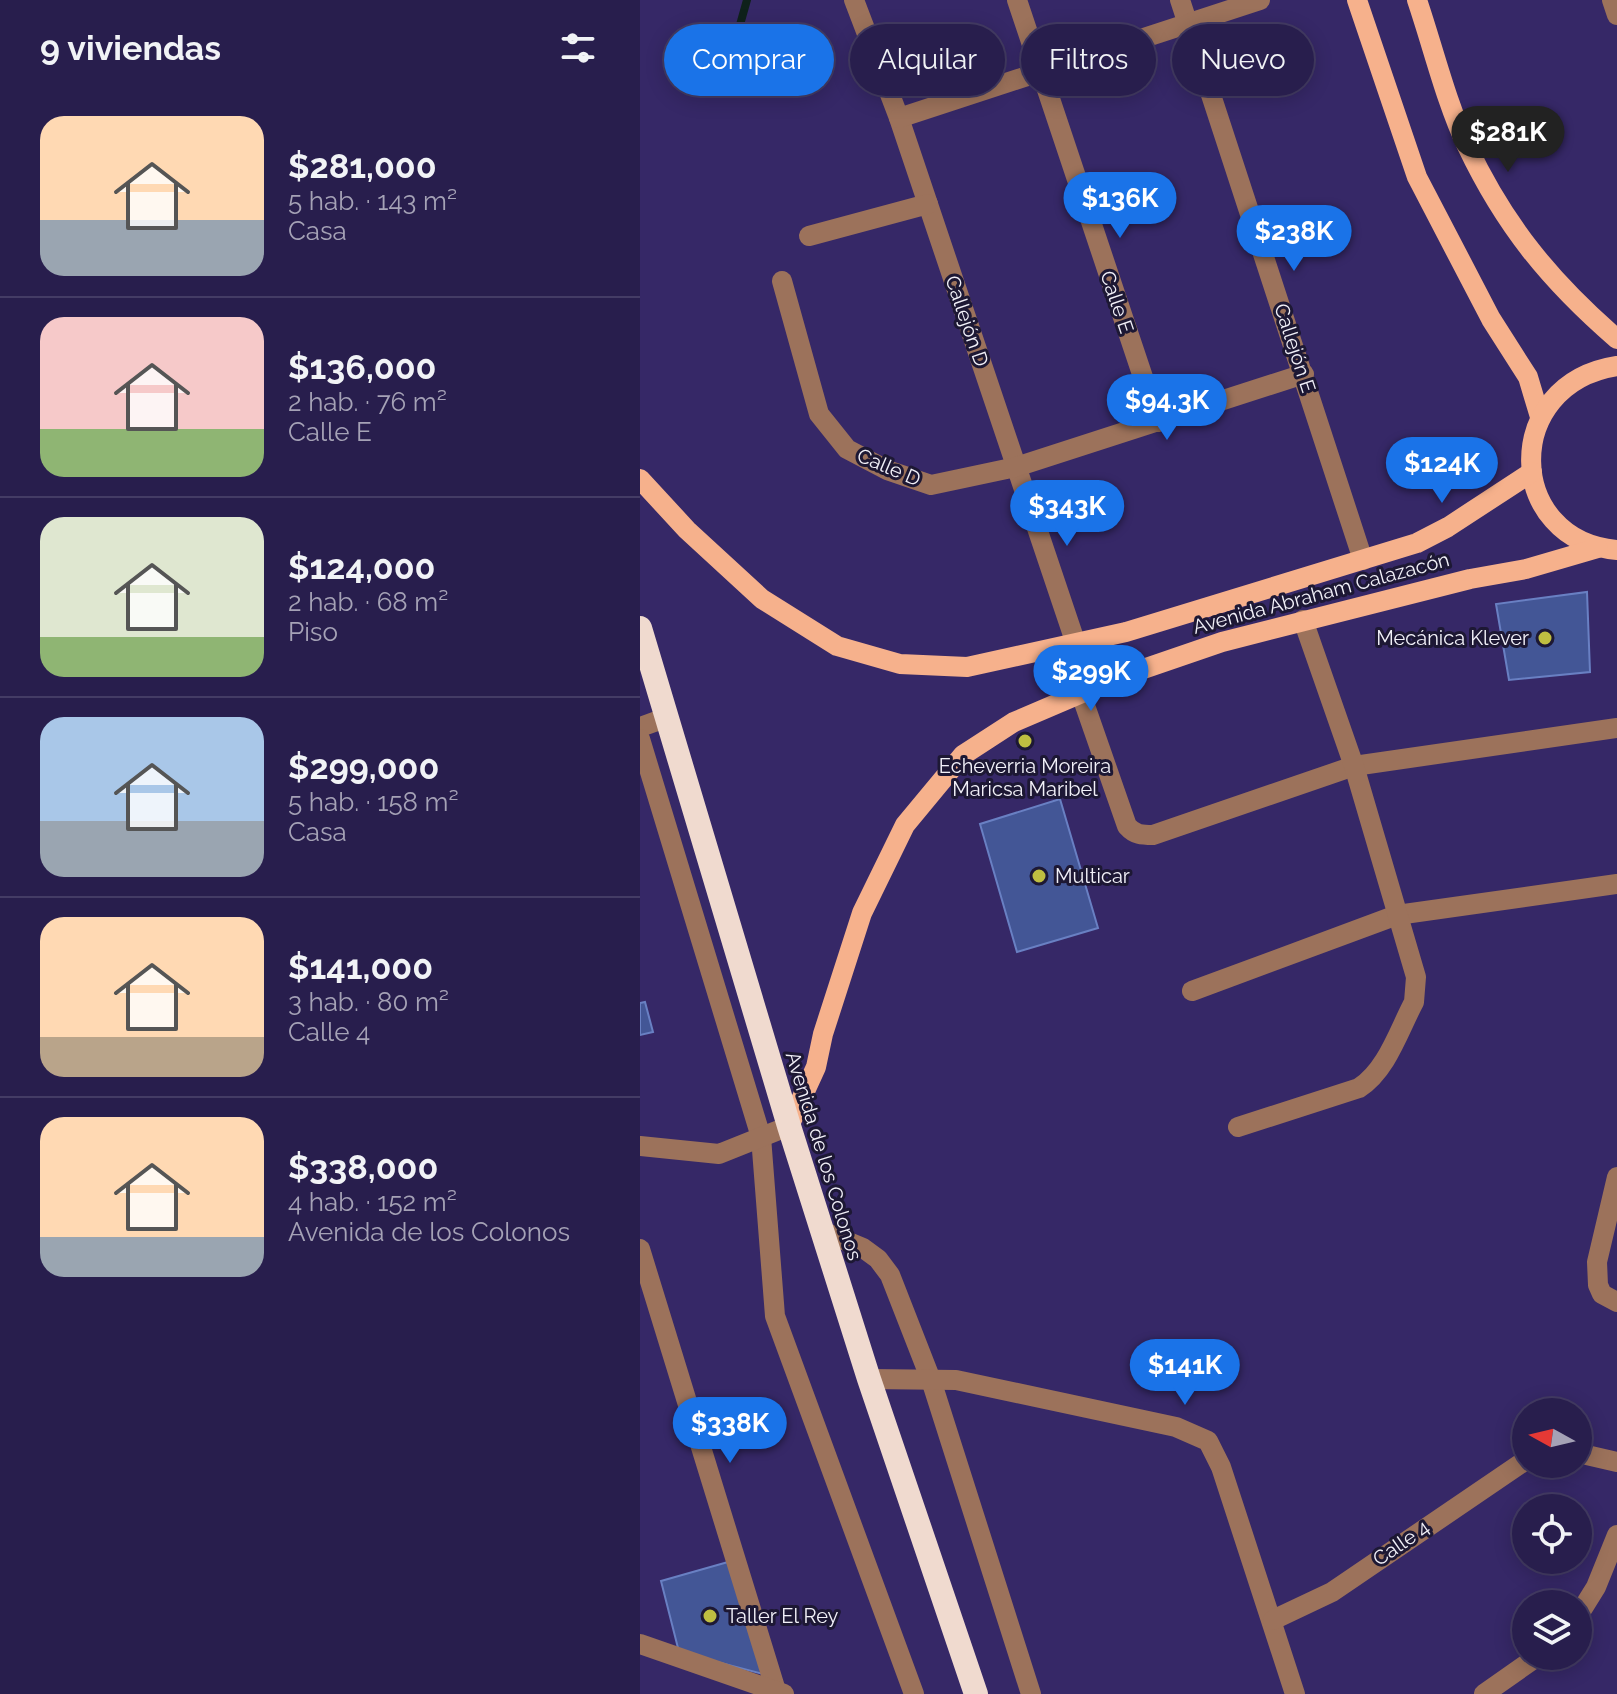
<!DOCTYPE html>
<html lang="es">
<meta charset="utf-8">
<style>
:root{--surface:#281e4d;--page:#342b57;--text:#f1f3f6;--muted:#a5a2b6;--line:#443c65;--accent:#1a73e8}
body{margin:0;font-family:Raleway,sans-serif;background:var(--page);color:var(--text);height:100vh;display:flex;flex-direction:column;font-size:30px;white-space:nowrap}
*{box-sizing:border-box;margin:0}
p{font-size:26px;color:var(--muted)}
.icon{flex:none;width:44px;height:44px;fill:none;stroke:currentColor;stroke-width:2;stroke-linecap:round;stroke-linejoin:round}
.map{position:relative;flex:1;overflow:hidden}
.sheet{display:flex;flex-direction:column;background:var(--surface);width:640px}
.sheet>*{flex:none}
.guide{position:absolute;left:24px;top:24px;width:760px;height:72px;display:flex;gap:16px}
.needle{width:52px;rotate:278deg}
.fabs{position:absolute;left:872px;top:1398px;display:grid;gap:16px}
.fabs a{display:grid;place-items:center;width:80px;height:80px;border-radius:50%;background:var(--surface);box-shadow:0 4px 20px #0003,0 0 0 2px var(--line);font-size:40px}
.price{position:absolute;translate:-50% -68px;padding:0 18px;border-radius:28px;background:var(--accent);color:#fff;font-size:26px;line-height:52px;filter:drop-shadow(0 2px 4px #0008)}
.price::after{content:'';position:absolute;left:50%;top:48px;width:24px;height:18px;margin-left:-12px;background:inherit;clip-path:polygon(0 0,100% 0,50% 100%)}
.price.current{background:#222;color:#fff}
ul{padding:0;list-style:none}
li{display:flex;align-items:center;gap:24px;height:200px;padding:0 40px}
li+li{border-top:2px solid var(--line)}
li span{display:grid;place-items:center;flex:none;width:224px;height:160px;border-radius:24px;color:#555}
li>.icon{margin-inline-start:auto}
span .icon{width:96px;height:96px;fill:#fffc;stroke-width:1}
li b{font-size:34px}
h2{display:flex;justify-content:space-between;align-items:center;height:96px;padding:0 40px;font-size:34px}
.pill{padding:0 28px;border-radius:36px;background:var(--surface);box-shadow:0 4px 20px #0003,0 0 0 2px var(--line);font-size:28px;line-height:72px}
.pill.current{background:var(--accent);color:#fff}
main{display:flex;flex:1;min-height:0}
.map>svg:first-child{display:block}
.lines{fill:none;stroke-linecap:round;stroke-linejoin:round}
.stream{stroke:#0f211b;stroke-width:8}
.building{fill:#435696;stroke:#6980c3;stroke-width:2}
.minor{stroke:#9c725b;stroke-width:20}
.major{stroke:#f6b18c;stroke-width:20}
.highway{stroke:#f0dacf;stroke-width:24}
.poi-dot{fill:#bfbe41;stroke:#1d1834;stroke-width:3}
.labels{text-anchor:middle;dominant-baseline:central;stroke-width:6;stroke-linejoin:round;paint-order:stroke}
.street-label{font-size:20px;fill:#f2f1f9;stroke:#1d1834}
.poi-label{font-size:20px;fill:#f2f1f9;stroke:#1d1834;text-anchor:start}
</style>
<main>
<section class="sheet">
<h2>9 viviendas<svg class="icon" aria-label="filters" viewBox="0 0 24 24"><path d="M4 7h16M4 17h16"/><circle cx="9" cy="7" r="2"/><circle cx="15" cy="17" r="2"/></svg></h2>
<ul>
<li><span style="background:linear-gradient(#ffd9b3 65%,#9aa5b1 0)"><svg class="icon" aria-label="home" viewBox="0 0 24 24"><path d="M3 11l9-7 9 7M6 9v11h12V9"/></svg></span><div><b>$281,000</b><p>5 hab. · 143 m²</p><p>Casa</p></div></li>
<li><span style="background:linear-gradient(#f6c9c9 70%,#8fb573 0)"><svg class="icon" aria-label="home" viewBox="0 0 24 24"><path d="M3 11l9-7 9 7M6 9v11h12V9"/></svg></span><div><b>$136,000</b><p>2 hab. · 76 m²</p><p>Calle E</p></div></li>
<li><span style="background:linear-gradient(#dfe7d0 75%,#8fb573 0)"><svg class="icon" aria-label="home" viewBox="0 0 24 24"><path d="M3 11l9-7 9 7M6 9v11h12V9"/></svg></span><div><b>$124,000</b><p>2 hab. · 68 m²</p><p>Piso</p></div></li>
<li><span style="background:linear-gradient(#a9c7e8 65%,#9aa5b1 0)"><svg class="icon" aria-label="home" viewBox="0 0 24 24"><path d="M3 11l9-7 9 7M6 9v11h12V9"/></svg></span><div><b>$299,000</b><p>5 hab. · 158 m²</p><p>Casa</p></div></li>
<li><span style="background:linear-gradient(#ffd9b3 75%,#b9a48a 0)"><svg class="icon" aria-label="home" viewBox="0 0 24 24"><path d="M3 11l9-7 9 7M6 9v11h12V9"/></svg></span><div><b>$141,000</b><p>3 hab. · 80 m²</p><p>Calle 4</p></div></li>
<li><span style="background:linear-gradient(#ffd9b3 75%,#9aa5b1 0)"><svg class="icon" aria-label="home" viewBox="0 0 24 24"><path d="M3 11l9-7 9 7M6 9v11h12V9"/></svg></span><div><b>$338,000</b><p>4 hab. · 152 m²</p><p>Avenida de los Colonos</p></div></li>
</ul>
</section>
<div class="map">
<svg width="977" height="1694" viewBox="0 0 977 1694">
<rect width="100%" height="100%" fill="#362867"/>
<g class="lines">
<polyline class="stream" points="94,46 107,0"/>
</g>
<g class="building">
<polygon points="947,592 950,672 869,680 856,604"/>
<polygon points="420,799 458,928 377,952 340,824"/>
<polygon points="5,1002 13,1032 0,1035 0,1003"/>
<polygon points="95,1560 127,1675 39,1652 21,1581"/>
</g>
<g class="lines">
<g class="minor">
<polyline points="214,0 259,118 436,644"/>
<polyline points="377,0 518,422"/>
<polyline points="540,0 723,560"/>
<polyline points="972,0 977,15"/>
<polyline points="259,118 620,0"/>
<polyline points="169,236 288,204"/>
<polyline points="142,281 179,414 207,449 247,470 291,485 376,467 664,374"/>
<path d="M441 694 487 826C495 835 502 835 513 835L714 766 977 728"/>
<polyline points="0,727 28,717"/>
<polyline points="0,739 121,1137 135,1316 274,1694"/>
<polyline points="552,991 757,915 977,884"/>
<path d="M598 1127 719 1088C747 1070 759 1030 774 1002L776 977 714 766 663 620"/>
<polyline points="0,1146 79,1154 149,1126"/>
<polyline points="977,1177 957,1262 958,1285 962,1294 977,1302"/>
<polyline points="182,1231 223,1248 238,1259 250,1275 291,1380 391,1694"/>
<polyline points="0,1249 137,1694"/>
<polyline points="229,1379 316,1380 536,1427 568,1441 581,1467 655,1694"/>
<polyline points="938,1453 977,1462"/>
<polyline points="938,1616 956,1587 977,1535"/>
<polyline points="633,1620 692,1592 886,1460"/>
<polyline points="0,1644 144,1694"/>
<polyline points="844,1694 898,1656"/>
</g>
<g class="major">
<polyline points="717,0 777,177 851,319 888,377 900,417"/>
<path d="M777 0C793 47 806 102 827 146 865 226 910 281 977 339"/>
<path d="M977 366C860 384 865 541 977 550"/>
<polyline points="0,479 47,530 122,599 197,646 260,664 327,667 486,632 777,543 808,527 892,472"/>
<polyline points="149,1126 176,1067 183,1034 222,913 265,825 323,755 374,722 477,678 582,642 830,579 886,569 958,548"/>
</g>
<polyline class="highway" points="0,628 149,1126 229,1379 336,1694"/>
</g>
<g class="poi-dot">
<circle cx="905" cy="638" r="8"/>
<circle cx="385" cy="741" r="8"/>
<circle cx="399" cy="876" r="8"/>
<circle cx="70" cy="1616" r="8"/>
</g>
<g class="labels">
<g class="street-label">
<text transform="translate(477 302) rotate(71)">Calle E</text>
<text transform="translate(327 321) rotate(71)">Callejón D</text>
<text transform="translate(655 348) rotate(72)">Callejón E</text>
<text transform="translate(249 467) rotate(23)">Calle D</text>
<text transform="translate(681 593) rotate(-15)">Avenida Abraham Calazacón</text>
<text transform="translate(184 1156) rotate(73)">Avenida de los Colonos</text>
<text transform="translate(761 1543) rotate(-35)">Calle 4</text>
</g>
<g class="poi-label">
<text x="889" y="638" text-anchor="end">Mecánica Klever</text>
<text x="385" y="766" text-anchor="middle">Echeverria Moreira<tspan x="385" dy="23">Maricsa Maribel</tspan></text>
<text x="415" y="876">Multicar</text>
<text x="86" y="1616">Taller El Rey</text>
</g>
</g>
</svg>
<div class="fabs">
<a><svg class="needle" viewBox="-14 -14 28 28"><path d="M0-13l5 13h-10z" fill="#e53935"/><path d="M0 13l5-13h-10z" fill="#a5a2b6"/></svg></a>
<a><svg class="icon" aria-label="locate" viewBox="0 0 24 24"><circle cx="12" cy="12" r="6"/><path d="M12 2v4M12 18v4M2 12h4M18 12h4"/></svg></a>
<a><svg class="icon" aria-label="layers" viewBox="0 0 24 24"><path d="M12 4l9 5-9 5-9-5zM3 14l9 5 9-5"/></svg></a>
</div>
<b class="price current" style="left:868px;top:174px">$281K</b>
<b class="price" style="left:480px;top:240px">$136K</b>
<b class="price" style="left:654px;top:273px">$238K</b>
<b class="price" style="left:527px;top:442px">$94.3K</b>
<b class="price" style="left:802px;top:505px">$124K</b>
<b class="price" style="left:427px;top:548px">$343K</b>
<b class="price" style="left:451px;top:713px">$299K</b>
<b class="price" style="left:545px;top:1407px">$141K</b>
<b class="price" style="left:90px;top:1465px">$338K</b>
<div class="guide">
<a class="pill current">Comprar</a>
<a class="pill">Alquilar</a>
<a class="pill">Filtros</a>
<a class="pill">Nuevo</a>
</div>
</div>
</main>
